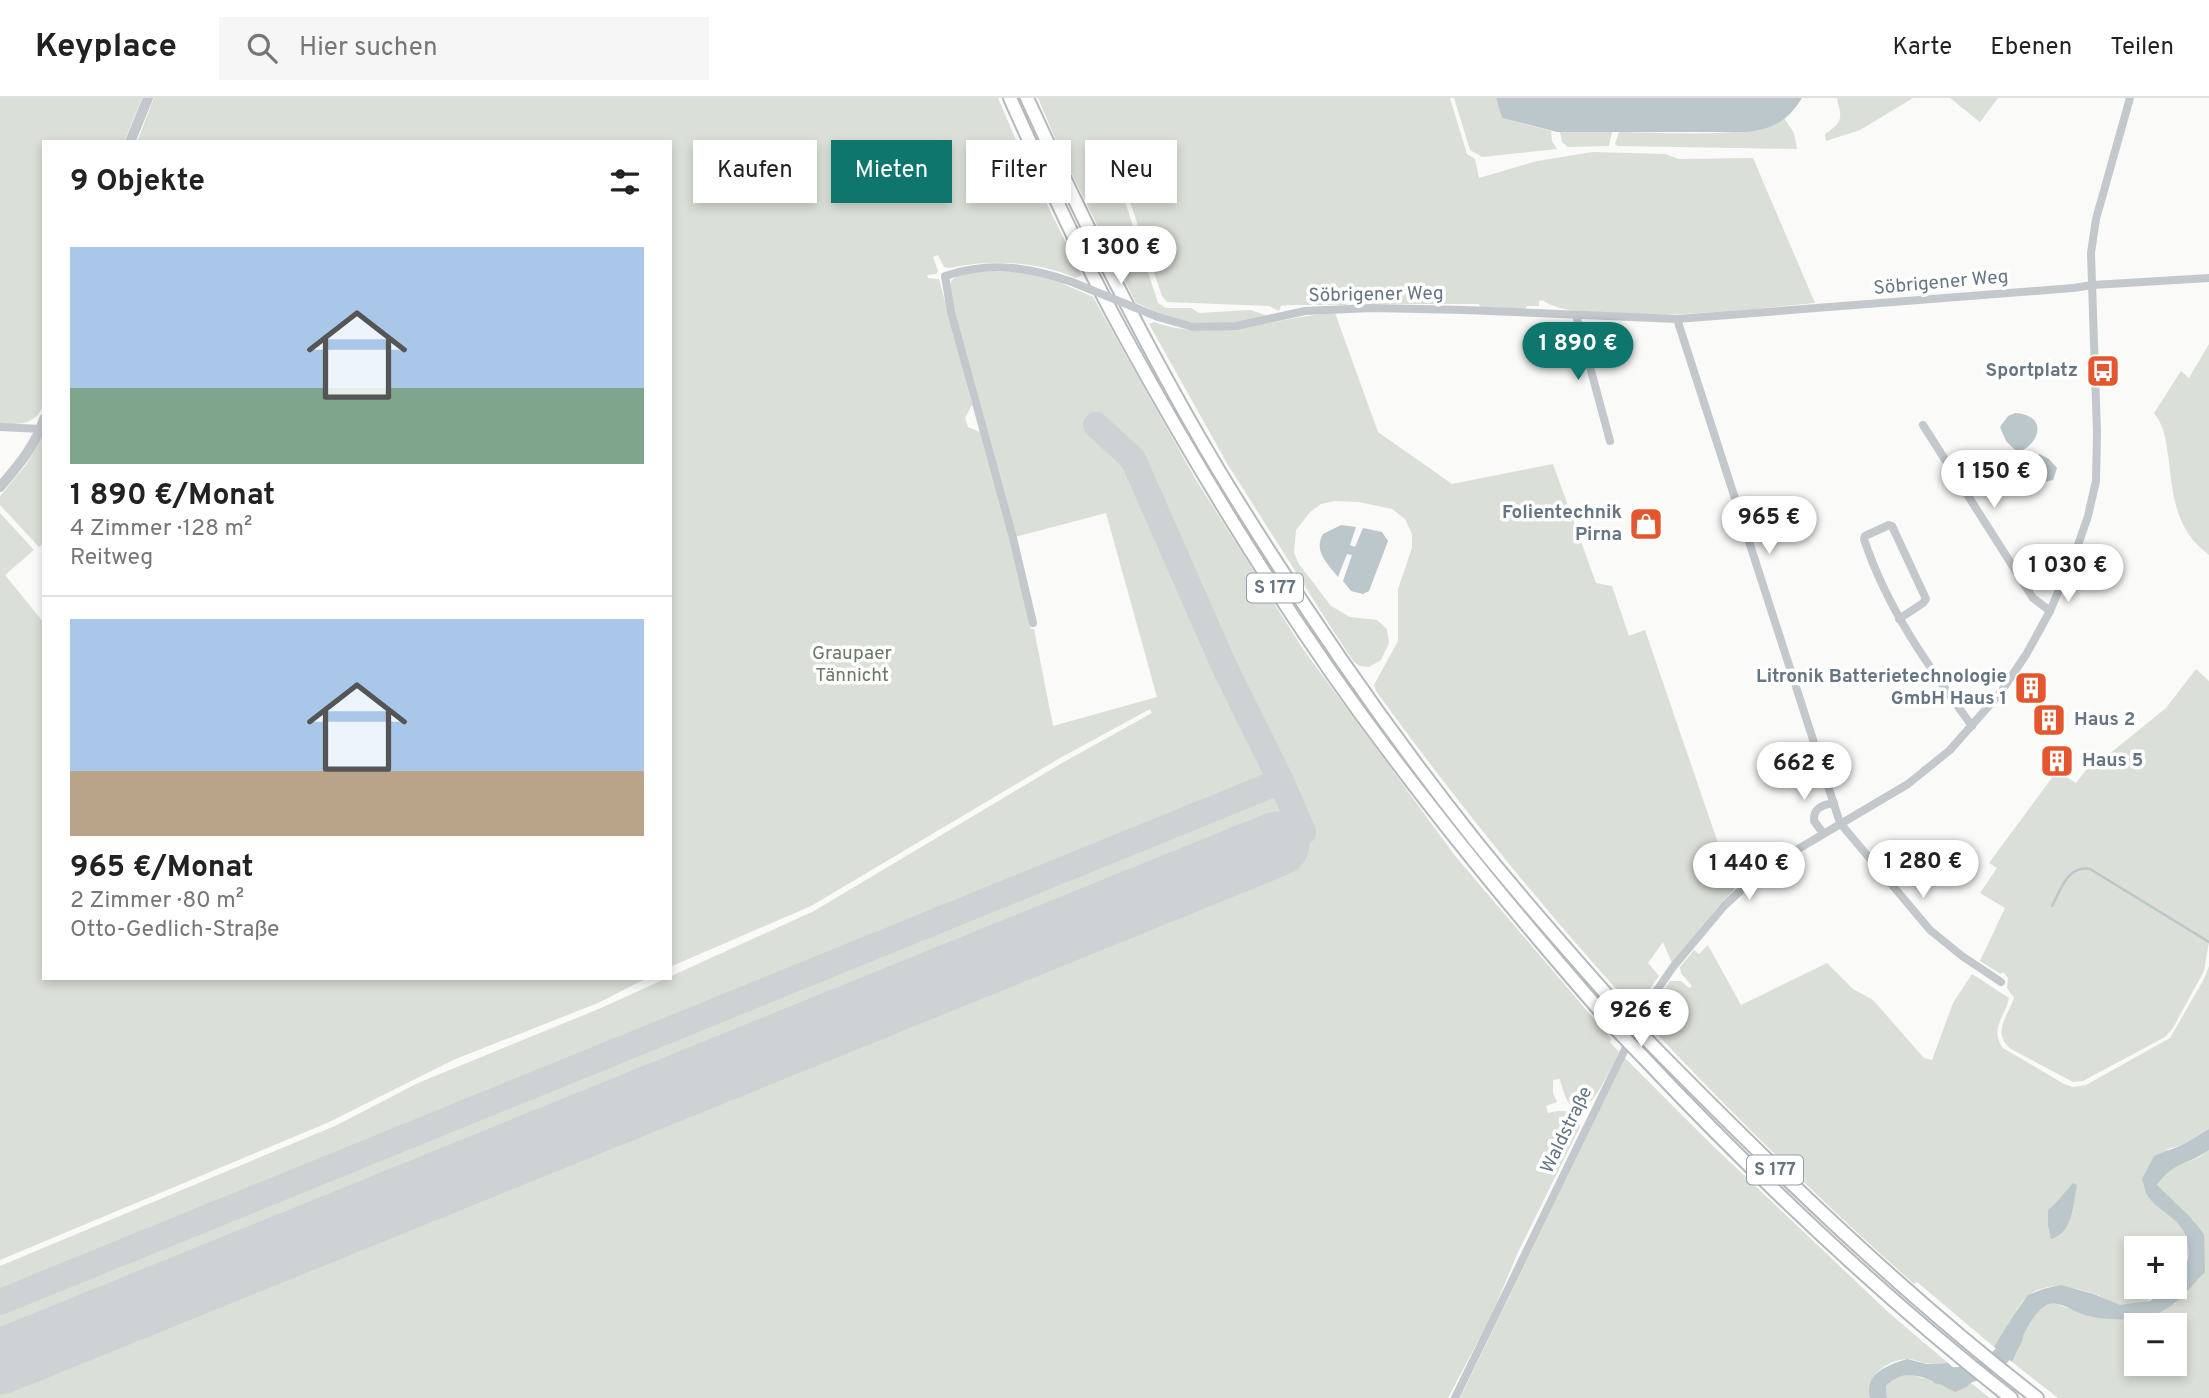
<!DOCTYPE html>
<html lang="de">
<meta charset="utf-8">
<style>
:root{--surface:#fff;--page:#f6f6f6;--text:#222;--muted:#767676;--line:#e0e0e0;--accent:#0f766e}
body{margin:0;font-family:Overpass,sans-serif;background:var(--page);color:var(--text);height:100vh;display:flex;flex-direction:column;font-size:26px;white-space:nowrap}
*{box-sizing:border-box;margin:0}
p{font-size:23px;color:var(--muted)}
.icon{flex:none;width:38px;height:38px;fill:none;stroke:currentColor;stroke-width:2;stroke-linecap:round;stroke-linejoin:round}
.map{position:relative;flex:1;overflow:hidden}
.sheet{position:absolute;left:42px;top:42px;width:630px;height:840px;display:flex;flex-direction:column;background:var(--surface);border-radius:0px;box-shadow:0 4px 10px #0003}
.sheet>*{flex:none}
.banner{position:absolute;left:693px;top:42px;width:665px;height:63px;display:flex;gap:14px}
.fabs{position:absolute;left:2124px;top:1138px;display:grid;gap:14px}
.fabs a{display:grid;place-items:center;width:63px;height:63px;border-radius:0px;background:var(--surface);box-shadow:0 4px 10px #0003;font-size:35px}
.price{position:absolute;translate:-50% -60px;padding:0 16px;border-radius:24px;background:#fff;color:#222;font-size:23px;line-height:46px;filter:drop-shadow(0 2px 4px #0008)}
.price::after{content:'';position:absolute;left:50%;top:42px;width:21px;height:16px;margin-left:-10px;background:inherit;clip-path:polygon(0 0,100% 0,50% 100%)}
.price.on{background:var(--accent);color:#fff}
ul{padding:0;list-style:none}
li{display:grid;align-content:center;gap:14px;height:371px;padding:0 28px}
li+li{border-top:2px solid var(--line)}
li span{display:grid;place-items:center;height:217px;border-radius:0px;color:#555}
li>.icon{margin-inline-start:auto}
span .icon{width:126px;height:126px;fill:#fffc;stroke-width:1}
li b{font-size:30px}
h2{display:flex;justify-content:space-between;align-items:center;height:84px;padding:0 28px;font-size:30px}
.tag{padding:0 24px;border-radius:0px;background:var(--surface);box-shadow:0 4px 10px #0003;font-size:24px;line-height:63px}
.tag.on{background:var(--accent);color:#fff}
header{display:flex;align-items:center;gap:42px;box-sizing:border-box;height:98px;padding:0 35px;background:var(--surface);border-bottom:2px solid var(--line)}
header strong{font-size:33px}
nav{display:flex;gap:38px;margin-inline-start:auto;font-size:24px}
.search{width:490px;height:63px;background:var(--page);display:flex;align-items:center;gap:18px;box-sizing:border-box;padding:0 24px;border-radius:0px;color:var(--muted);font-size:26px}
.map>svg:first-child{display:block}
.green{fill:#dadfd7;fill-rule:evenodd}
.water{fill:#bbc7cb}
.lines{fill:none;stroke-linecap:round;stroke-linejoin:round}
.stream{stroke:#bbc7cb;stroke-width:2.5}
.river{stroke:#bbc7cb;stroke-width:18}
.taxiway{stroke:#ced2d4;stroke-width:26}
.runway{stroke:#ced2d4;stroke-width:65}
.trunk-casing{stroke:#b4b9bd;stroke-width:16}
.minor{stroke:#c3c8cc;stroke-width:8}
.tertiary{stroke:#c3c8cc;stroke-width:10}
.trunk{stroke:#fff;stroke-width:12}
.trunk-bridge-casing{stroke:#b4b9bd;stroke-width:16;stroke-linecap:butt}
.minor-bridge{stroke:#c3c8cc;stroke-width:8}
.trunk-bridge{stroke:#fff;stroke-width:12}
.labels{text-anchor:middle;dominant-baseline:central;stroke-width:7;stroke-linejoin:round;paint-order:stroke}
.shield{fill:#fff;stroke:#939fa8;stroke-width:2}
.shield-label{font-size:18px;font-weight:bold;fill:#657683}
.street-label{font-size:19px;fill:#657683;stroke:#fff}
.poi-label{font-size:19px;font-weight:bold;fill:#657683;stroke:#fff;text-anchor:end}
.park-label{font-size:19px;fill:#687a64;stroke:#fff}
</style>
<header>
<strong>Keyplace</strong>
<div class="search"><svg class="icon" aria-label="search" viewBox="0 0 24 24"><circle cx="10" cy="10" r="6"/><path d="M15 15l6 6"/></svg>Hier suchen</div>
<nav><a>Karte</a><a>Ebenen</a><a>Teilen</a></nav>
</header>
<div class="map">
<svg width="2209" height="1300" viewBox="0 0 2209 1300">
<rect width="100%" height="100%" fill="#fafaf8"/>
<g class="green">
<path d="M0 0H142L124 44H44V306C35 328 20 326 0 326Z"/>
<path d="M154 0H998L1022 56 1082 177 1076 180C1037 163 991 161 949 170L944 169 938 157 933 159 938 173 936 176 927 177 928 180 939 181 972 307 965 320 968 329 980 334 1010 441 1031 531H1034L1053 628 1157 599 1106 415 1015 439 948 191 952 182 958 177 974 173 1023 174 1059 184 1093 199 1196 382 1303 551 1456 759 1611 941 1610 944 1619 954C1607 978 1576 1052 1560 981L1553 982V995L1557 1004 1546 1008 1548 1015C1562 1012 1577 1010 1580 1029L1519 1152 1491 1218 1448 1300H0V1168L337 1027 418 985 601 910 814 813 1062 665 1152 615 1150 611 1060 660 811 808 670 869V44H137Z"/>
<path d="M1038 0H1450L1467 56 1475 61 1479 80 1537 63 1593 54 1665 56 1679 61 1753 60 1815 205C1761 210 1582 231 1542 202L1539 203V208H1527L1525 211 1480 209 1479 206H1357L1354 202 1349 203 1347 207H1288L1281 208 1279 213 1269 208 1167 204 1162 198 1125 89 1121 91 1158 205 1166 210H1191L1199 215 1251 212 1265 217 1264 220C1235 225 1206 229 1176 222 1163 218 1150 210 1136 205L1060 52Z"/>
<polygon points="1454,0 1496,0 1502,20 1551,33 1552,43 1557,51 1482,59 1470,52"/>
<path d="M1837 0H1913L1860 32 1826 43 1825 36C1845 23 1841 19 1837 0Z"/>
<polygon points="1950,0 1998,0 1980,24"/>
<path d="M1784 20 1794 35 1797 51 1618 48 1615 46 1619 34C1657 34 1757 42 1784 20Z"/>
<polygon points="1560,34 1612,34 1609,48 1568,49 1562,44"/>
<path d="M1335 215 1378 334 1452 386 1553 366 1596 485 1612 488 1629 538 1645 532 1734 792 1720 806 1672 865 1663 844 1648 865 1659 878 1644 899 1640 898 1635 909 1631 904 1629 905C1539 806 1455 702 1376 593L1374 587 1398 543V491L1412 450V436L1405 421 1392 411 1359 404 1335 403 1321 406 1310 414 1296 432 1294 455 1299 466 1331 508 1350 519 1377 522 1387 531 1389 545 1381 562 1369 569 1360 568 1354 564 1332 531 1228 367 1149 226 1154 224C1216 246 1272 219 1335 215Z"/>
<path d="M2209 246V457C2174 431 2173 396 2168 356 2165 338 2165 330 2154 315L2181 273 2189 280Z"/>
<polygon points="44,337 44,445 39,449 0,407 0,398 26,367"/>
<polygon points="0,415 34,452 5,477 44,525 44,880 647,880 598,905 453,962 327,1025 0,1162"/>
<path d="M2196 571 2209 583V844L2204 873 2173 930 2165 939 2094 977 2083 983 2073 984 2011 951C1991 935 2008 918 2014 900L2007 890 2008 880 2003 874 2001 876 1980 863 2005 810 1980 795 1997 770 1989 765 2057 673 2076 685 2086 672 2113 653 2166 610Z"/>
<path d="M1708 847 1741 907 1827 865 1853 891 1873 902 1924 960 1932 962 1953 905 1972 876 2009 900C2005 920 1989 930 2003 950L2064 986 2073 989 2086 987 2170 940 2204 881 2209 868V1031L2182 1047 2168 1051 2147 1097C2158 1106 2172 1116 2181 1127 2194 1145 2189 1168 2175 1183V1150H2137V1188H2169C2158 1200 2137 1210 2120 1207 2111 1206 2103 1198 2095 1196 2074 1189 2045 1182 2027 1199 2012 1213 2007 1234 1994 1249L1917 1184 1914 1186C1823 1105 1737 1021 1654 933L1656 930 1646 920 1670 883H1681L1689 890 1692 888 1681 875 1680 869 1694 852 1699 856Z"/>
<path d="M1625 960 1711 1046 1888 1214 1948 1265C1940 1265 1932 1266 1925 1265 1920 1264 1914 1261 1908 1261 1888 1261 1865 1278 1870 1300H1460Z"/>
<path d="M2209 1052V1300H2058L2012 1264C2021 1246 2028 1217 2046 1207 2053 1203 2061 1208 2067 1210L2175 1206 2204 1136 2157 1087 2169 1071 2200 1059ZM2137 1227H2175V1265H2137Z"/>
<polygon points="1911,1277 1930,1282 1955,1293 1967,1289 1971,1285 1990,1300 1887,1300 1886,1288 1894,1279"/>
</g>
<g class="water">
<path d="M1496 0H1802C1787 24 1772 31 1745 34H1557L1502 20Z"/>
<path d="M2015 315C2046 317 2043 343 2018 355L2006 343 2000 329 2008 318Z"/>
<polygon points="2039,356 2049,361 2057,370 2053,382 2044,384 2029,372 2028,365"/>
<path d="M1341 427 1356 429 1350 447 1355 449 1363 430 1382 434 1388 443 1369 493 1363 496 1351 493 1343 483 1352 457 1347 456 1338 479C1328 466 1313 453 1323 436Z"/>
<path d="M2209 1031V1052C2187 1068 2175 1062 2157 1087L2190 1119 2204 1136 2205 1174C2190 1189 2176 1209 2156 1216 2135 1223 2106 1223 2085 1217 2073 1214 2057 1200 2045 1208 2027 1220 2021 1246 2012 1264L1994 1249 2015 1215 2028 1197 2043 1191 2061 1187 2094 1196 2120 1207 2150 1203 2169 1188H2175C2175 1174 2192 1170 2188 1148 2185 1119 2160 1117 2147 1097 2145 1093 2144 1086 2142 1081L2154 1058 2182 1047Z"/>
<path d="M2073 1085 2077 1087C2073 1106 2073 1135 2051 1141L2048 1127V1112C2058 1104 2064 1095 2073 1085Z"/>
<path d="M1907 1261 1927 1266 1948 1265 1971 1285 1967 1289 1955 1294C1933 1283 1906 1266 1886 1288L1887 1300H1870C1864 1275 1888 1267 1907 1261Z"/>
</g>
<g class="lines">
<path class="stream" d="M2052 808C2061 791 2068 767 2090 771L2209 844"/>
<path class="river" d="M1939 1277C1968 1283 2002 1267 2014 1239"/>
<g class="taxiway">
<polyline points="1096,327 1133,361 1225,570 1281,683"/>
<polyline points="0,1204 1281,683 1303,734 1277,746"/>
</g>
<polyline class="runway" points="0,1264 1277,746"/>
<defs>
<g id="trunk">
<path d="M1010 0C1046 80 1082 161 1124 237 1203 381 1290 523 1389 654 1461 750 1537 841 1616 931"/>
<path d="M1027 0C1085 127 1147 253 1219 373 1297 501 1383 627 1477 745 1524 803 1574 860 1624 916"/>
<path d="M1649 944C1772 1069 1898 1192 2037 1300"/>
<path d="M1643 959C1758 1081 1879 1196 2011 1300"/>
</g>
</defs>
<use href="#trunk" class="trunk-casing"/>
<g class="minor">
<polyline points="1576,217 1610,343"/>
<polyline points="1158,219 1193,229 1236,228 1305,213 1372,210 1465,212 1677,221 2073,190 2093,187 2209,180"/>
<polyline points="1677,221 1840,725 1930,832 1962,858 2001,884"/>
<polyline points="1923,327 2033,500 2050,513"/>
<polyline points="0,329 41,331"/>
<path d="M1899 521 1923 505 1926 501 1892 428 1889 427 1865 438 1864 441C1887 511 1929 569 1972 628"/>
<path d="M1033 525 1013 440 951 214 945 178C991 163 1028 169 1072 184"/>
<path d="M1823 735 1814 723C1813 710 1822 707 1834 705"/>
<polyline points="1455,1300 1629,943 1653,898 1673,869 1724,808 1752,782 1788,757 1908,686 1950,652 2001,594 2027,555 2050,513 2078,447 2088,418 2096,383 2097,334 2091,155 2096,121 2130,0"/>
</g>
<g class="tertiary">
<polyline points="130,44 148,0"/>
<path d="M0 389C17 369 36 347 44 321"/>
</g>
<use href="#trunk" class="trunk"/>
<defs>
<g id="trunk-bridge">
<polyline points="1624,916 1649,944"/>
<polyline points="1616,931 1643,959"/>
</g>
</defs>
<use href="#trunk-bridge" class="trunk-bridge-casing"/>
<polyline class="minor-bridge" points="1072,184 1158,219"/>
<use href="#trunk-bridge" class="trunk-bridge"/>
</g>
<defs>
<symbol id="bus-square" viewBox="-11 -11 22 22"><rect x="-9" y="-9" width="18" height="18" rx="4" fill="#e4572e" stroke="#fff"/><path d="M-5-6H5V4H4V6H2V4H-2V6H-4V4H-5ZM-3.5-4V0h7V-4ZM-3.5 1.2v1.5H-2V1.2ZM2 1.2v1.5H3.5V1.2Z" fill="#fff"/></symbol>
<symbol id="shop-square" viewBox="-11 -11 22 22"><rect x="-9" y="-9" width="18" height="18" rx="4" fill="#e4572e" stroke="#fff"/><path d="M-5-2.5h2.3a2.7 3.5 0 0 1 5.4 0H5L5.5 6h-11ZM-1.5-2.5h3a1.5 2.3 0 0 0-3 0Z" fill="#fff"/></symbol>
<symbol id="building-square" viewBox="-11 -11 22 22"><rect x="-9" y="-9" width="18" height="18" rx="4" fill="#e4572e" stroke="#fff"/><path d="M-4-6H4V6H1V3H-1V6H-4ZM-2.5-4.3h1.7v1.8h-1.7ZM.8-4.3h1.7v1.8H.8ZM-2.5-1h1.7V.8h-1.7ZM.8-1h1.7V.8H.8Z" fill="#fff"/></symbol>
</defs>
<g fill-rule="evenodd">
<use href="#bus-square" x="2084" y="254" width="38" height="38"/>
<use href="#shop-square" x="1627" y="407" width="38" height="38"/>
<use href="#building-square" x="2012" y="571" width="38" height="38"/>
<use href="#building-square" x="2030" y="603" width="38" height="38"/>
<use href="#building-square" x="2038" y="644" width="38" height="38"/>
</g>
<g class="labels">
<g class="shield">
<rect x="1247" y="475.5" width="56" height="29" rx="5"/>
<rect x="1747" y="1057.5" width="56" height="29" rx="5"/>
</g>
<g class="shield-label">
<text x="1275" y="490">S 177</text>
<text x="1775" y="1072">S 177</text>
</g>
<g class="street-label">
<text transform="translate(1941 185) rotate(-5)">Söbrigener Weg</text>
<text transform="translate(1376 197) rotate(-1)">Söbrigener Weg</text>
<text transform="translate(1567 1032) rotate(-64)">Waldstraße</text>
</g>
<g class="poi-label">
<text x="2078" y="273">Sportplatz</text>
<text x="1622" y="415">Folientechnik<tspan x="1622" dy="22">Pirna</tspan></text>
<text x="2007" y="579">Litronik Batterietechnologie<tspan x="2007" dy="22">GmbH Haus 1</tspan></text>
<text x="2074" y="622" text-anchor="start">Haus 2</text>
<text x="2082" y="663" text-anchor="start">Haus 5</text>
</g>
<g class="park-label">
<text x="852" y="556">Graupaer<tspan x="852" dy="22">Tännicht</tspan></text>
</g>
</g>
</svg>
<div class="fabs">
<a>+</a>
<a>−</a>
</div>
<b class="price" style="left:1121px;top:188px">1 300 €</b>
<b class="price on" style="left:1578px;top:284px">1 890 €</b>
<b class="price" style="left:1994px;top:412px">1 150 €</b>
<b class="price" style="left:1769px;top:458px">965 €</b>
<b class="price" style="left:2068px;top:506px">1 030 €</b>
<b class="price" style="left:1804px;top:704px">662 €</b>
<b class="price" style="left:1923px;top:802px">1 280 €</b>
<b class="price" style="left:1749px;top:804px">1 440 €</b>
<b class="price" style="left:1641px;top:951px">926 €</b>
<div class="banner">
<a class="tag">Kaufen</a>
<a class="tag on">Mieten</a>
<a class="tag">Filter</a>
<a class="tag">Neu</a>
</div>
<section class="sheet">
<h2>9 Objekte<svg class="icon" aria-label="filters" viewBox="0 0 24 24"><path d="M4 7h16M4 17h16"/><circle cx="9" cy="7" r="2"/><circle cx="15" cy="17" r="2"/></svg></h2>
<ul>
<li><span style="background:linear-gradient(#a9c7e8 65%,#7fa58c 0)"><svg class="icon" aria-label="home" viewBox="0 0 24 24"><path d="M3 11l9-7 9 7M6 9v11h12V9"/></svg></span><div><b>1 890 €/Monat</b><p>4 Zimmer · 128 m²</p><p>Reitweg</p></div></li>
<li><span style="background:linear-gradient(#a9c7e8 70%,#b9a48a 0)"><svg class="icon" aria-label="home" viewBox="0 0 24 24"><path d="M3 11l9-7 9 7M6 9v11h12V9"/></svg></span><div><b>965 €/Monat</b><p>2 Zimmer · 80 m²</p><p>Otto-Gedlich-Straße</p></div></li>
</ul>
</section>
</div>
